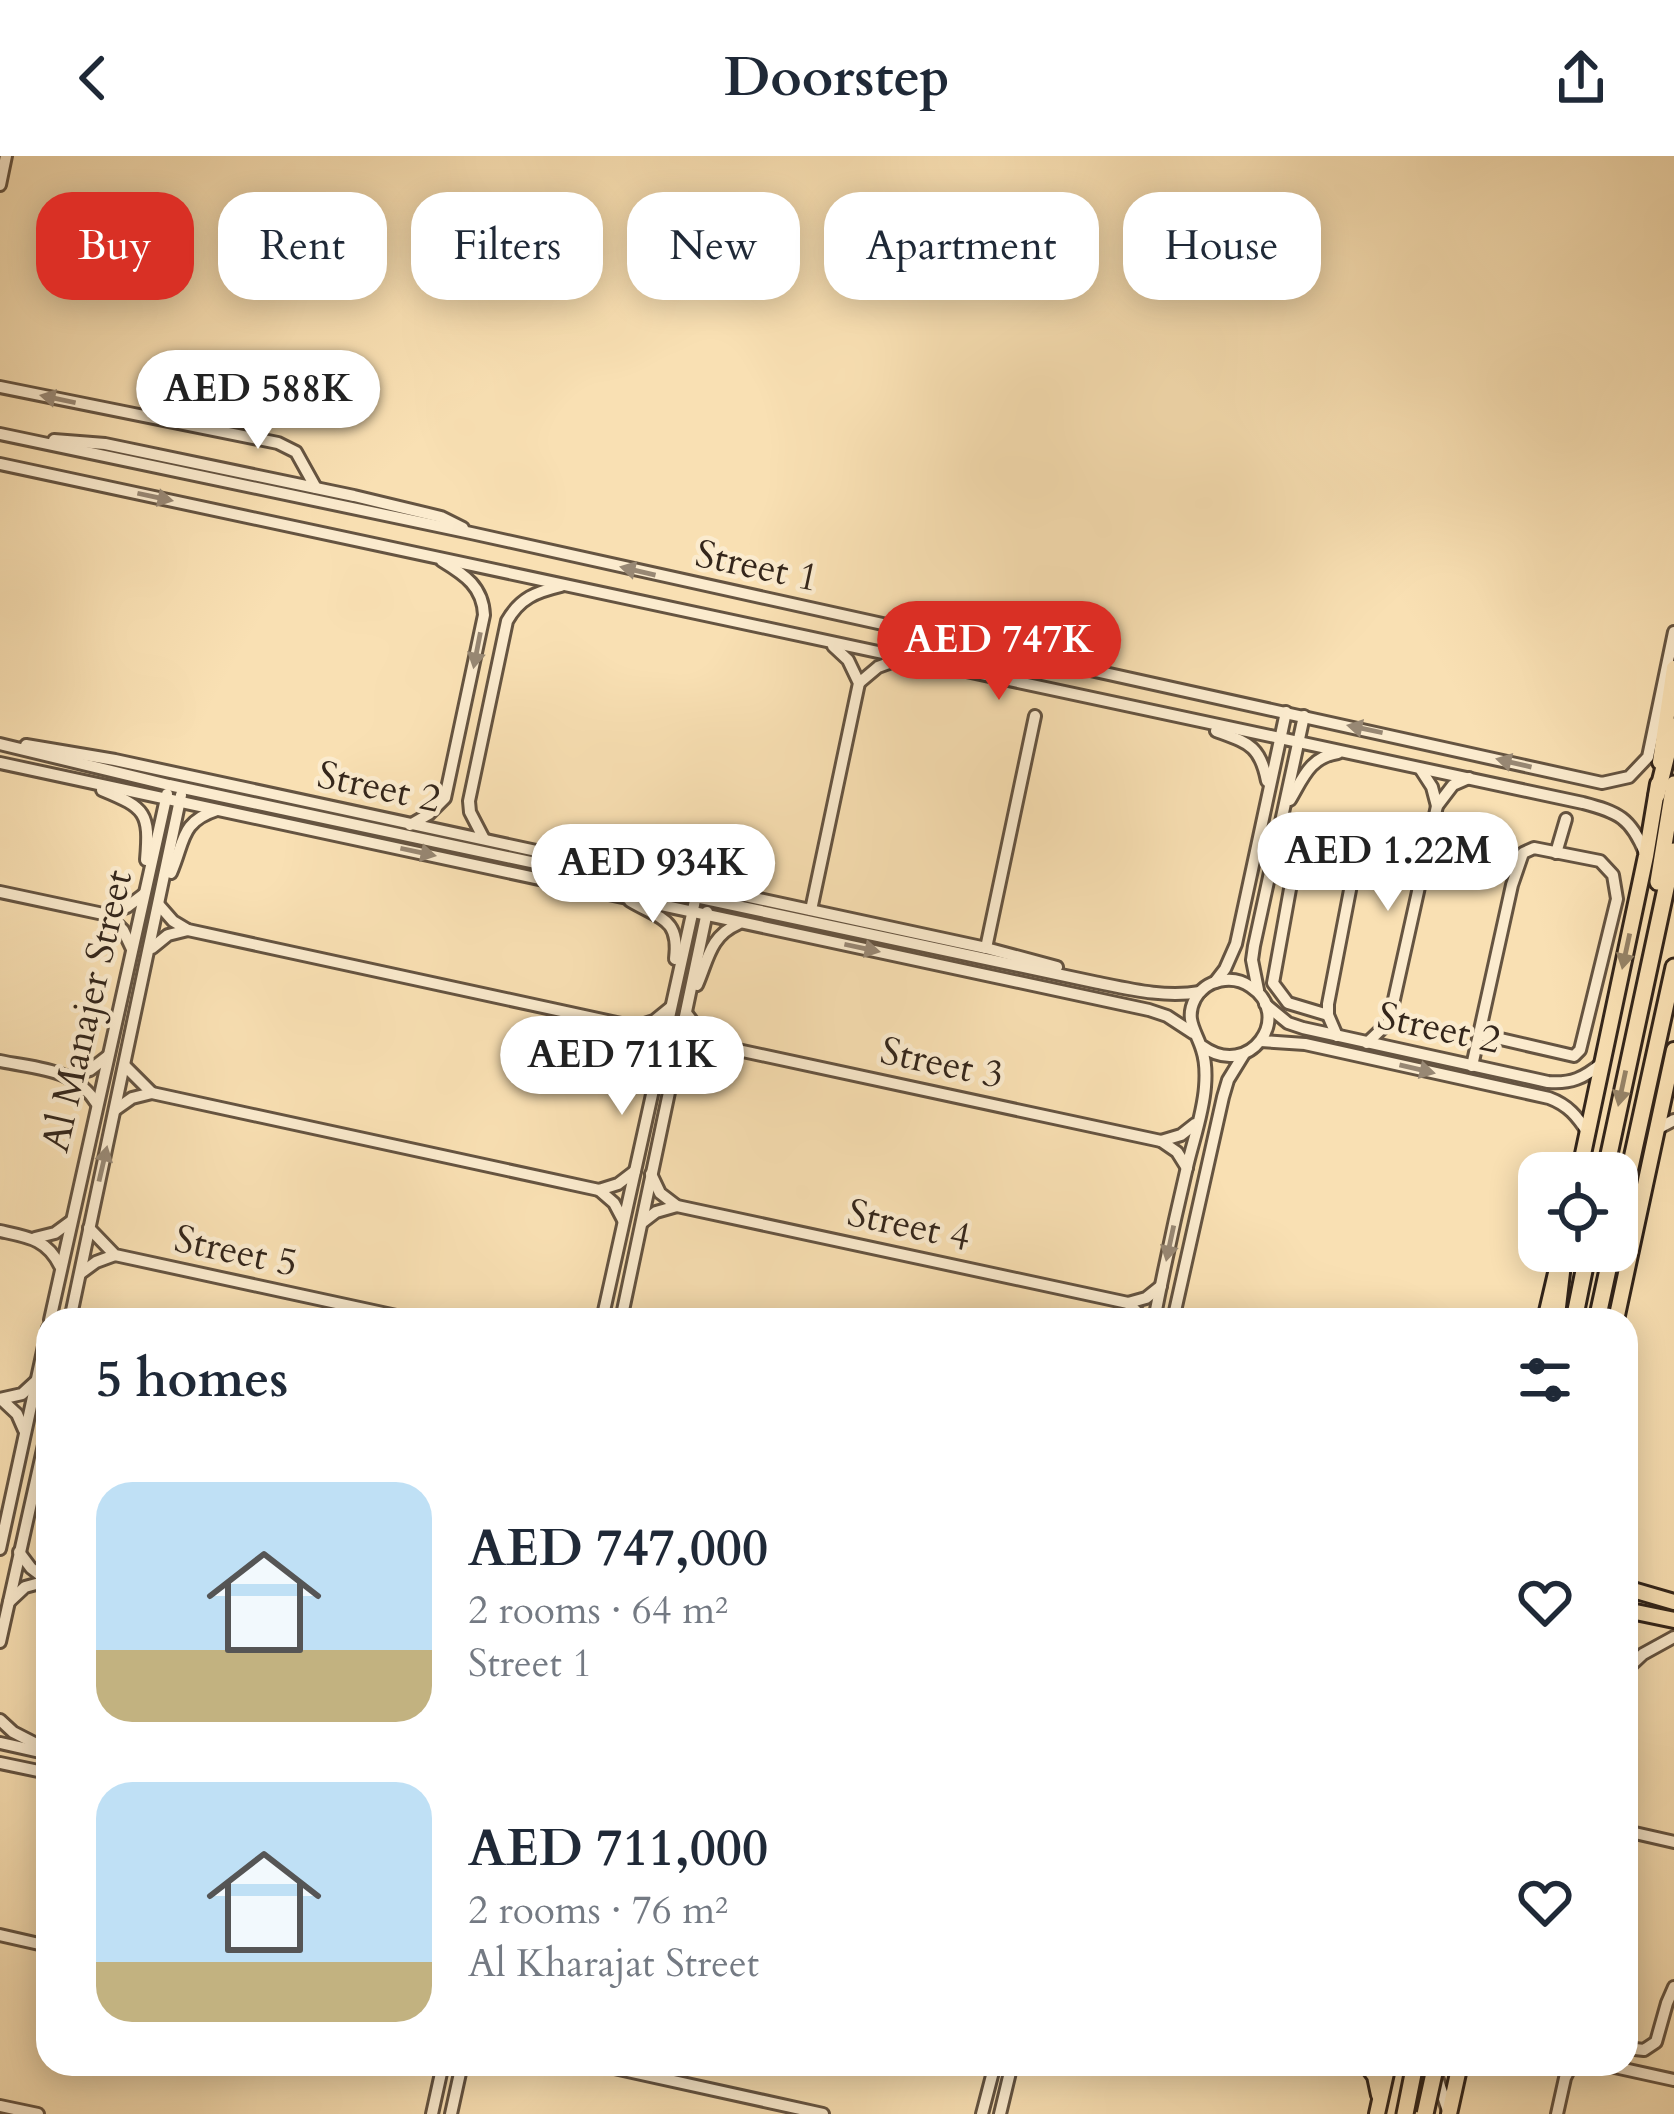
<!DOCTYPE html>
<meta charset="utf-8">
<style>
:root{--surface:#fff;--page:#f2f2f3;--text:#1f2937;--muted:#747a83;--accent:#d93025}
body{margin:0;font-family:Cardo,serif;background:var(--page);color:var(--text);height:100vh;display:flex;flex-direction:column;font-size:45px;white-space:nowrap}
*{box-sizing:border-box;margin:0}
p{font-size:39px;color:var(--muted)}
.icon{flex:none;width:66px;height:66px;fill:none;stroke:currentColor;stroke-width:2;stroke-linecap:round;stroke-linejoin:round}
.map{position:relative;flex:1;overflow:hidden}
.sheet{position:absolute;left:36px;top:1152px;width:1602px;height:768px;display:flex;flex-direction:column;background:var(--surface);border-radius:36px;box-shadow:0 6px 30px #0003}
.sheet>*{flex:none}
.guide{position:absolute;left:36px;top:36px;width:1602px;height:108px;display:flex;gap:24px}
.fabs{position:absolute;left:1518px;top:996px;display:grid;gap:24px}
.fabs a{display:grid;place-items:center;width:120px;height:120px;border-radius:24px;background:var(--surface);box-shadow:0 6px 30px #0003;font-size:60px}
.price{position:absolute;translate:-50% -102px;padding:0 27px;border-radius:42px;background:#fff;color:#222;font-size:39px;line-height:78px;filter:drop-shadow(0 3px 6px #0008)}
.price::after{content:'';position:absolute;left:50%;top:72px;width:36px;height:27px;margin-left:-18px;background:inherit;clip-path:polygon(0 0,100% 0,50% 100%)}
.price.on{background:var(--accent);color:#fff}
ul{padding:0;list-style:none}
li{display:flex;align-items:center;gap:36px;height:300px;padding:0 60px}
li span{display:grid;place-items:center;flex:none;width:336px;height:240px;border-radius:36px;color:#555}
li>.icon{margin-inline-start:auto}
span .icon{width:144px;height:144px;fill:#fffc;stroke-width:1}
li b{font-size:51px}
h2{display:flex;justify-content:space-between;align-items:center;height:144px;padding:0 60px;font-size:51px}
.chip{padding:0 42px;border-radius:36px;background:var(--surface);box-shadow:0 6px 30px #0003;font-size:42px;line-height:108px}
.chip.on{background:var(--accent);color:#fff}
header{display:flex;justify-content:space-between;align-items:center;height:156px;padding:0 60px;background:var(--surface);font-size:54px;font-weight:800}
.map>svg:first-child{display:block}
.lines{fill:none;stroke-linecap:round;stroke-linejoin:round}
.minor-casing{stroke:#655441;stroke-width:16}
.major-casing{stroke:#34261b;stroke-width:20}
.highway-casing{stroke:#34261b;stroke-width:21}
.minor{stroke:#fbebce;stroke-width:10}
.major{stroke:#f9e0b3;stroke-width:14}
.highway{stroke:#f9e0b3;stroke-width:15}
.highway-bridge-casing{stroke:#34261b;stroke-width:21;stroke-linecap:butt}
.highway-bridge{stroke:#f9e0b3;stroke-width:15}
.oneway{fill:#988874}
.oneway2{fill:#968367}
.labels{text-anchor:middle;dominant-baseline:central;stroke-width:9;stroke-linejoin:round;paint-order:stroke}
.street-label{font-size:39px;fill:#34261b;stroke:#fbebce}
</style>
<header><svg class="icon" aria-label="back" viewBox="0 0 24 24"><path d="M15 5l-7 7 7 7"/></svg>Doorstep<svg class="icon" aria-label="share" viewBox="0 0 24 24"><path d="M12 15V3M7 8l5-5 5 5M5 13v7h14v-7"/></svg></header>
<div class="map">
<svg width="1674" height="1958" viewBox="0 0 1674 1958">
<rect width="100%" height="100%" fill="#f9e0b3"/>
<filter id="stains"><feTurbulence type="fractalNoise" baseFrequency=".00167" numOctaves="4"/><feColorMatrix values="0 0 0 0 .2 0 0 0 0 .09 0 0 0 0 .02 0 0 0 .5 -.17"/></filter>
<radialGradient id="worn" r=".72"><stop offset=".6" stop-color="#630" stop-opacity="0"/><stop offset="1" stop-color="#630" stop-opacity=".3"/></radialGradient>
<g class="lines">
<defs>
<g id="minor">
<polyline points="0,29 6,0"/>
<polyline points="0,231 278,287 296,296 316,332"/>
<polyline points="0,278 471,377 1602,627 1629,621 1648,601 1674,476"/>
<polyline points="54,284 105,288 354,340 441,361 463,372"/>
<path d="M0 308 1583 647C1618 656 1631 662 1645 697"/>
<polyline points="859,527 878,511 897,504"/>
<path d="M1216 575C1248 587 1260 589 1267 625"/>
<path d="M0 588 169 629 1094 826C1129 833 1164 842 1200 836"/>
<polyline points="26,589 115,604 986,792 1057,811"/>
<polyline points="0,607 1149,854 1167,860 1193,877"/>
<polyline points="1421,614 1432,631 1437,650"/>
<path d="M102 634C146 652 150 657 146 704"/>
<path d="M1290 644C1303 622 1310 601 1338 597"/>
<path d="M410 669 429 658 445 642 484 459C483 431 465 419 442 405"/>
<path d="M484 683 470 656 469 645 507 465C520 442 536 436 561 430"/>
<polyline points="1310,692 1420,719"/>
<polyline points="1556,697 1566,663"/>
<path d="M171 717C185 685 180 666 217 654"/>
<polyline points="1292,722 1273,827 1288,847 1328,859"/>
<polyline points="0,736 108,759 123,774 132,793"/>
<path d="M630 745C660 763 680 762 675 803"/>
<polyline points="159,749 173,765 188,774 635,871 654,865 670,852"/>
<polyline points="811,754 859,527 848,504 833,490"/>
<polyline points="108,759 127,751 144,738"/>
<polyline points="152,792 168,779 188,774"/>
<polyline points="986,792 1035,560"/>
<polyline points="1215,826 1225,813 1236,788 1286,556"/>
<path d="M697 829C708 804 710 780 738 768"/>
<polyline points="1258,834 1252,804 1254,790 1304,560"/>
<path d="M1265 848 1288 867 1303 872 1548 926C1571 928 1584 922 1602 907"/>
<polyline points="686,857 710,888"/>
<polyline points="635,871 649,885 658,902"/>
<polyline points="1337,880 1328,859 1328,848 1356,703"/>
<path d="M1261 885 1305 888 1549 942C1568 949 1577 960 1588 977"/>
<polyline points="1367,887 1389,866 1437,650 1453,629 1469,622"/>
<path d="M0 905C38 913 75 912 97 948"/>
<polyline points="675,906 692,894 710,888 1161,985 1177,996 1187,1012"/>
<polyline points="125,910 152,937"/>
<polyline points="1472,910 1512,729 1523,697 1534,692 1600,705 1613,719 1617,743 1580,894 1574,900 1479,878"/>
<polyline points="69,920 90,914 108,900"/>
<polyline points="115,954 132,942 152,937 599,1034 618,1028 635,1015"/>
<polyline points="1657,973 1674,964"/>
<polyline points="1161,985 1181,979 1195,968"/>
<polyline points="651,1018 660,1037 677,1050 1128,1147 1145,1164"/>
<polyline points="599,1034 614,1047 623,1064"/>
<polyline points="643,1066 656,1056 677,1050"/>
<polyline points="89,1072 115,1099 415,1164"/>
<path d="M0 1075C28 1081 47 1083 60 1110"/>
<polyline points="35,1082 55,1077 70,1066"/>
<polyline points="81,1117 96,1106 115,1099"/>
<polyline points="1128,1147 1146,1142 1161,1130"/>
<polyline points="50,1164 167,638"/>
<polyline points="70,1164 181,639"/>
<polyline points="602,1164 696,740"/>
<polyline points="621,1164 707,756"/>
<path d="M1154 1164C1164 1113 1175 1062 1187 1011 1193 985 1203 958 1205 931 1206 919 1206 906 1202 894 1197 876 1184 864 1195 843 1206 823 1233 818 1251 831 1294 859 1250 925 1202 890"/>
<polyline points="1173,1164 1223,941 1228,924 1244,898"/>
<polyline points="0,1243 22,1238 35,1226"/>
<polyline points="2,1244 17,1258 24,1274"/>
<polyline points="0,1393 48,1172"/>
<polyline points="19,1396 31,1412 48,1425"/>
<polyline points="9,1446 25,1431 47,1425"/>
<polyline points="1626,1466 1626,1488"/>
<polyline points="0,1486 48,1271"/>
<polyline points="1626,1514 1643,1498 1674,1481"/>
<polyline points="0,1564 13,1576 48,1594"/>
<polyline points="0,1587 45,1597"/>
<polyline points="0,1607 48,1617"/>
<polyline points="1626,1675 1674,1686"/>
<polyline points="0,1779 48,1790"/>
<polyline points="1626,1892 1644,1894 1656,1886 1667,1847 1674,1831"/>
<polyline points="596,1908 823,1958"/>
<polyline points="1601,1908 1674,1924"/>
<polyline points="1435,1915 1448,1955"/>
<polyline points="0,1950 38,1958"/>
<polyline points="432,1958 443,1908"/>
<polyline points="451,1958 462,1908"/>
<polyline points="982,1958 995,1908"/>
<polyline points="1000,1958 1012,1908"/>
<polyline points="1557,1958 1565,1922 1571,1910"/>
</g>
<g id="major">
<polyline points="1660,606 1674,512"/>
<polyline points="1579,1017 1646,700 1658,628"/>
<polyline points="1545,1164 1556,1117"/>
<polyline points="1616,1164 1674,894"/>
<polyline points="1626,1432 1674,1446"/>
<polyline points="1626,1454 1674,1464"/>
<polyline points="1366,1908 1375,1920 1379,1939"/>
<polyline points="1377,1958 1388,1908"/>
<polyline points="1449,1958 1460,1908"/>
</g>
<g id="highway">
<polyline points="1657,639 1674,570"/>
<polyline points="1658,726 1674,628"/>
<polyline points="1605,1017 1674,695"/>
<polyline points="1617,1071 1674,811"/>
<polyline points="1556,1164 1564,1095"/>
<polyline points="1574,1164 1588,1095"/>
<polyline points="1597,1164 1612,1095"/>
<polyline points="1405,1958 1415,1908"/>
</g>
</defs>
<use href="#minor" class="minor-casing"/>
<use href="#major" class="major-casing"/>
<use href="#highway" class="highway-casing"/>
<use href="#minor" class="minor"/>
<use href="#major" class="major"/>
<use href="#highway" class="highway"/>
<defs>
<polyline id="highway-bridge" points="1425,1958 1436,1908"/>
</defs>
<use href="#highway-bridge" class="highway-bridge-casing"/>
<use href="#highway-bridge" class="highway-bridge"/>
</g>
<defs><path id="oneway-solid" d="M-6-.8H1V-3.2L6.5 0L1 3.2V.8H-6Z" transform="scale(3)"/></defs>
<g class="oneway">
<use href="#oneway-solid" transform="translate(58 243) rotate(-168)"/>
<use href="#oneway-solid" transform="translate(155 341) rotate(12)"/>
<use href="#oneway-solid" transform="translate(638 415) rotate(-167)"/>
<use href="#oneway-solid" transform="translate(477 494) rotate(101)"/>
<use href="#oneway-solid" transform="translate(1365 573) rotate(-168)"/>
<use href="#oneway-solid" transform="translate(1514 607) rotate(-167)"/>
<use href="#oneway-solid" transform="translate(418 696) rotate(12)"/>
<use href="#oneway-solid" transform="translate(862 792) rotate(12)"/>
<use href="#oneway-solid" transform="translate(1417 913) rotate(13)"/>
<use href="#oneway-solid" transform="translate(103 1008) rotate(-77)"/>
<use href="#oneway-solid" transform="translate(1170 1087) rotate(102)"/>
</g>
<g class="oneway2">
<use href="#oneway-solid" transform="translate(1626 795) rotate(102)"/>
<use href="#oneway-solid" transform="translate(1622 932) rotate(102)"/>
</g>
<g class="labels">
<g class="street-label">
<text transform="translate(757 410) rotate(12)">Street 1</text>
<text transform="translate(379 631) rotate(12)">Street 2</text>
<text transform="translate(87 855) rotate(-77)">Al Manajer Street</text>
<text transform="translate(1439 872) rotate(12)">Street 2</text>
<text transform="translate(942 907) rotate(12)">Street 3</text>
<text transform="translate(909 1069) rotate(12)">Street 4</text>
<text transform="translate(236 1095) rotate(12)">Street 5</text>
</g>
</g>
<rect width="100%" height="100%" filter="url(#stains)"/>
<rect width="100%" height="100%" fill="url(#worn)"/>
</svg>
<div class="fabs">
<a><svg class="icon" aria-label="locate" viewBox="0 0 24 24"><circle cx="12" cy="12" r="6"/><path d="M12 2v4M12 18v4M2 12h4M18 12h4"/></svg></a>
</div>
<b class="price" style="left:258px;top:296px">AED 588K</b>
<b class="price on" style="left:999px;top:547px">AED 747K</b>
<b class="price" style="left:1388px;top:758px">AED 1.22M</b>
<b class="price" style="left:653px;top:770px">AED 934K</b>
<b class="price" style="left:622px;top:962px">AED 711K</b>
<div class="guide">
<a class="chip on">Buy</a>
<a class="chip">Rent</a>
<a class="chip">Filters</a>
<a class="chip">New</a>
<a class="chip">Apartment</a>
<a class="chip">House</a>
</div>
<section class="sheet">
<h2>5 homes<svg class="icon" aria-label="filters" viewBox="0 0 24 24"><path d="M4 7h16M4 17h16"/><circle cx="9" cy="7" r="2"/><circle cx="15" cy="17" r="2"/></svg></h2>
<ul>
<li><span style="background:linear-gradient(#bfe0f5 70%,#c2b280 0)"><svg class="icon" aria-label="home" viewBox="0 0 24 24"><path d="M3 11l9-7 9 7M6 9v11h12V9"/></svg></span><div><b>AED 747,000</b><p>2 rooms · 64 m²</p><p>Street 1</p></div><svg class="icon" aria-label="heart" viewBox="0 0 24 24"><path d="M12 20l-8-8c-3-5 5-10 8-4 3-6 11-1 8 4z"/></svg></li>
<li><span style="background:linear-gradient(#bfe0f5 75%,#c2b280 0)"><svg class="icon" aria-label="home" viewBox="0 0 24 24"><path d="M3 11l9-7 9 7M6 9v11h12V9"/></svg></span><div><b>AED 711,000</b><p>2 rooms · 76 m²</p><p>Al Kharajat Street</p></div><svg class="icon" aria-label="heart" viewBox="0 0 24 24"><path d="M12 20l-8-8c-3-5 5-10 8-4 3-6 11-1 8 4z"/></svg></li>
</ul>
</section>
</div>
